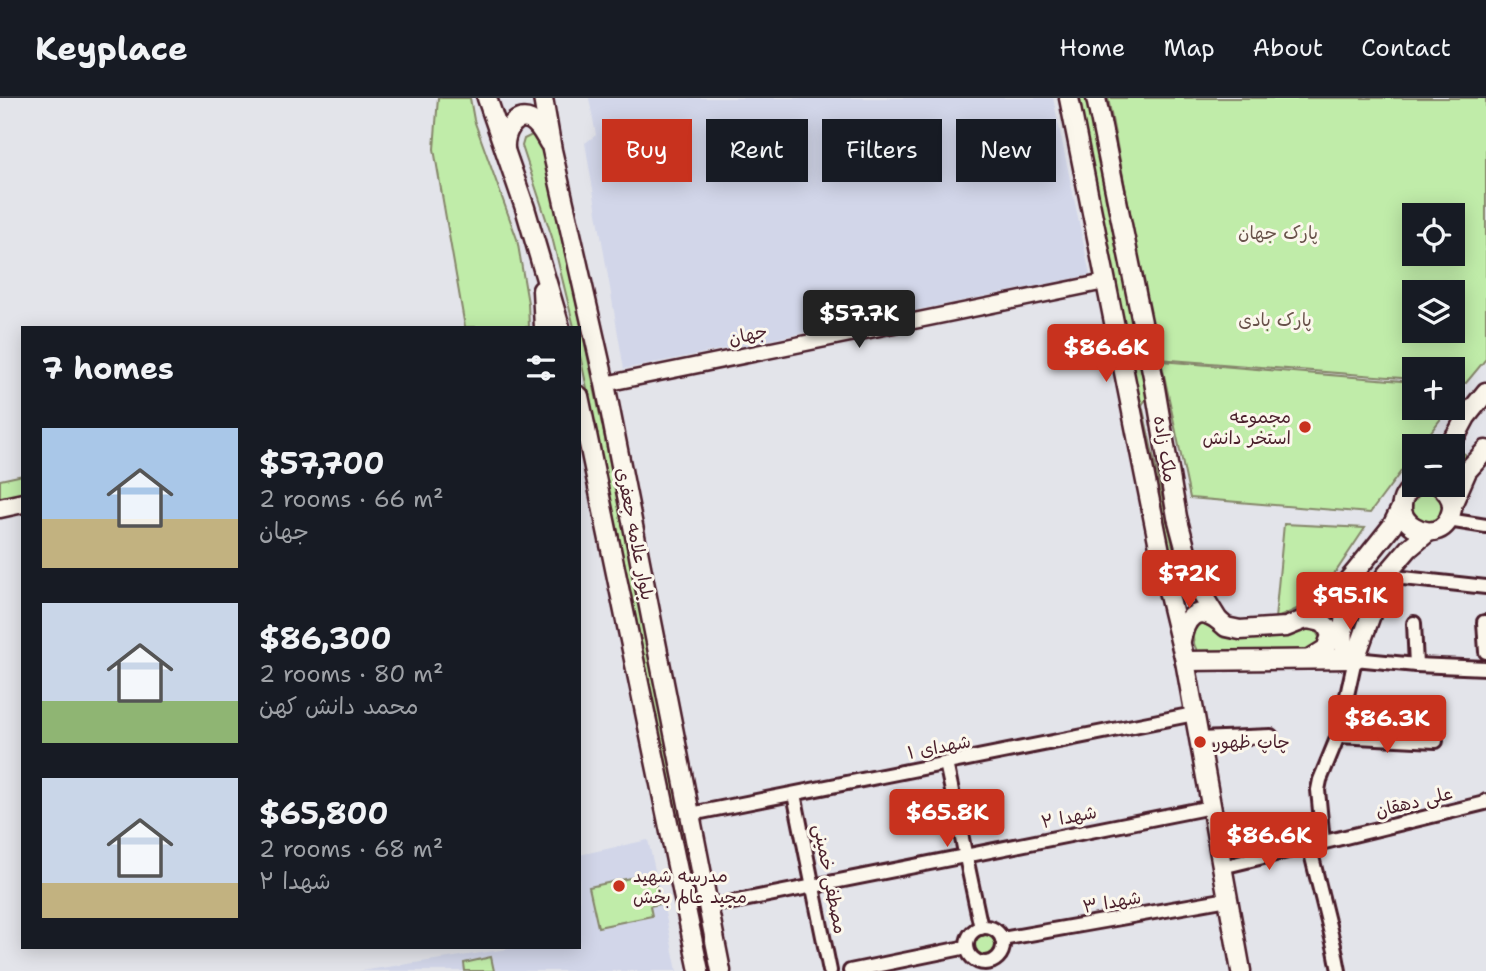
<!DOCTYPE html>
<meta charset="utf-8">
<style>
:root{--surface:#171b24;--page:#20242c;--text:#f1f3f6;--muted:#9ea1a6;--line:#363941;--accent:#c8321e}
body{margin:0;font-family:"Shantell Sans","Playpen Sans Arabic",sans-serif;background:var(--page);color:var(--text);height:100vh;display:flex;flex-direction:column;font-size:26px;white-space:nowrap}
*{box-sizing:border-box;margin:0}
p{font-size:23px;color:var(--muted)}
.icon{flex:none;width:38px;height:38px;fill:none;stroke:currentColor;stroke-width:2;stroke-linecap:round;stroke-linejoin:round}
.map{position:relative;flex:1;overflow:hidden}
.drawer{position:absolute;left:21px;top:228px;width:560px;height:623px;display:flex;flex-direction:column;background:var(--surface);border-radius:0px;box-shadow:0 4px 18px #0003}
.drawer>*{flex:none}
.top-card{position:absolute;left:602px;top:21px;width:665px;height:63px;display:flex;gap:14px}
.controls{position:absolute;left:1402px;top:105px;display:grid;gap:14px}
.controls a{display:grid;place-items:center;width:63px;height:63px;border-radius:0px;background:var(--surface);box-shadow:0 4px 18px #0003;font-size:35px}
.price{position:absolute;translate:-50% -60px;padding:0 16px;border-radius:7px;background:var(--accent);color:#fff;font-size:23px;line-height:46px;filter:drop-shadow(0 2px 4px #0008)}
.price::after{content:'';position:absolute;left:50%;top:42px;width:21px;height:16px;margin-left:-10px;background:inherit;clip-path:polygon(0 0,100% 0,50% 100%)}
.price.on{background:#222;color:#fff}
ul{padding:0;list-style:none}
li{display:flex;align-items:center;gap:21px;height:175px;padding:0 21px}
li span{display:grid;place-items:center;flex:none;width:196px;height:140px;border-radius:0px;color:#555}
li>.icon{margin-inline-start:auto}
span .icon{width:84px;height:84px;fill:#fffc;stroke-width:1}
li b{font-size:30px}
h2{display:flex;justify-content:space-between;align-items:center;height:84px;padding:0 21px;font-size:30px}
.pill{padding:0 24px;border-radius:0px;background:var(--surface);box-shadow:0 4px 18px #0003;font-size:24px;line-height:63px}
.pill.on{background:var(--accent);color:#fff}
header{display:flex;align-items:center;gap:42px;box-sizing:border-box;height:98px;padding:0 35px;background:var(--surface);border-bottom:2px solid var(--line)}
header strong{font-size:33px}
nav{display:flex;gap:38px;margin-inline-start:auto;font-size:24px}
.map>svg:first-child{display:block}
.built{fill:#d2d6e9}
.green{fill:#c0eca9;stroke:#85866a;stroke-width:2;fill-rule:evenodd}
.lines{fill:none;stroke-linecap:round;stroke-linejoin:round}
.minor-casing{stroke:#4a1f2b;stroke-width:18}
.tertiary-casing{stroke:#4a1f2b;stroke-width:19}
.secondary-casing{stroke:#4a1f2b;stroke-width:23}
.minor{stroke:#fbf7ec;stroke-width:12}
.tertiary{stroke:#fbf7ec;stroke-width:14}
.secondary{stroke:#fbf7ec;stroke-width:18}
.poi-dot{fill:#c8321e;stroke:#fbf7ec;stroke-width:2.5}
.labels{text-anchor:middle;dominant-baseline:central;stroke-width:6;stroke-linejoin:round;paint-order:stroke}
.park-label{font-size:18px;fill:#68524a;stroke:#fbf7ec}
.street-label{font-size:18px;fill:#4a1f2b;stroke:#fbf7ec}
.poi-label{font-size:18px;fill:#4a1f2b;stroke:#fbf7ec;text-anchor:start}
</style>
<header>
<strong>Keyplace</strong>
<nav><a>Home</a><a>Map</a><a>About</a><a>Contact</a></nav>
</header>
<div class="map">
<svg width="1486" height="873" viewBox="0 0 1486 873">
<rect width="100%" height="100%" fill="#e3e4ea"/>
<filter id="ink" filterUnits="userSpaceOnUse"><feTurbulence type="fractalNoise" baseFrequency=".0143" numOctaves="2"/><feDisplacementMap in="SourceGraphic" scale="14" xChannelSelector="R" yChannelSelector="G"/><feConvolveMatrix kernelMatrix="1 2 1 2 8 2 1 2 1" color-interpolation-filters="sRGB"/></filter>
<g filter="url(#ink)">
<g class="built">
<polygon points="589,0 1053,0 1090,177 624,271 585,45 596,37"/>
<polygon points="648,742 666,819 677,873 361,873 521,849 579,849 579,757"/>
</g>
<g class="green">
<polygon points="438,0 470,0 474,22 517,141 528,205 529,229 465,229 434,51"/>
<polygon points="1075,0 1089,0 1149,297 1142,307 1178,471 1186,486 1173,490"/>
<path d="M1108 0H1486V261L1466 285 1453 284 1452 271H1414V281L1158 261ZM1414 117H1452V156H1414ZM1414 194H1452V233H1414Z"/>
<polygon points="532,37 537,38 547,66 652,563 715,873 708,873 634,510 579,253 579,229 574,229 552,139 522,48 524,41"/>
<polygon points="1161,263 1414,284 1414,310 1449,310 1420,348 1414,348 1414,356 1370,415 1190,400"/>
<polygon points="1458,352 1465,356 1466,364 1453,380 1453,353"/>
<polygon points="23,377 23,396 0,401 0,382"/>
<polygon points="1421,387 1435,387 1447,396 1444,424 1416,428 1405,403"/>
<polygon points="1284,426 1365,430 1337,472 1299,510 1275,521"/>
<path d="M1202 525 1225 536 1310 529C1329 543 1316 552 1298 555 1288 557 1276 555 1265 555 1243 556 1221 556 1199 556 1192 545 1189 533 1202 525Z"/>
<polygon points="653,775 660,806 650,808 652,818 598,829 589,789"/>
<circle cx="985" cy="846" r="16"/>
<polygon points="491,859 494,873 465,873 464,865"/>
</g>
<g class="lines">
<defs>
<g id="minor">
<polyline points="1448,422 1486,428"/>
<polyline points="1385,478 1486,489"/>
<polyline points="1484,524 1486,554"/>
<polyline points="1414,525 1416,567"/>
<polyline points="1338,638 1436,643"/>
<polyline points="1199,641 1271,638"/>
<polyline points="946,665 981,830"/>
<polyline points="794,696 830,873"/>
<polyline points="691,716 1194,616"/>
<polyline points="1323,744 1318,692 1320,682 1338,638 1355,561 1416,567 1486,570"/>
<polyline points="1309,747 1335,852 1339,873"/>
<polyline points="1222,769 1485,705 1486,703"/>
<polyline points="728,805 1211,709"/>
<circle cx="985" cy="847" r="18"/>
<polyline points="1002,841 1228,801"/>
<polyline points="850,873 967,849"/>
</g>
<polyline id="tertiary" points="605,286 1105,184"/>
<g id="secondary">
<polyline points="487,0 525,110 560,229"/>
<polyline points="543,0 552,52 605,286 721,873"/>
<polyline points="1069,0 1168,493 1185,563 1241,873"/>
<polyline points="1096,0 1153,278 1177,419 1194,483 1218,522 1226,529 1240,532 1286,529 1306,521 1332,501 1356,473 1392,428 1402,408"/>
<path d="M505 51C504 37 513 14 531 22 540 27 544 37 549 45"/>
<polyline points="542,192 544,229"/>
<polyline points="579,298 699,873"/>
<polyline points="1448,348 1458,334 1466,319 1486,294"/>
<path d="M1415 387C1374 418 1440 457 1451 415 1455 403 1448 394 1439 387"/>
<polyline points="1452,407 1467,373 1486,352"/>
<polyline points="0,410 23,405"/>
<path d="M1306 521C1321 523 1326 523 1331 538L1326 551 1310 561"/>
<path d="M1181 542C1186 519 1196 507 1218 522"/>
<path d="M1346 560C1340 533 1345 506 1354 480"/>
<polyline points="1185,563 1355,561 1385,478 1409,450 1428,434"/>
</g>
</defs>
<use href="#minor" class="minor-casing"/>
<use href="#tertiary" class="tertiary-casing"/>
<use href="#secondary" class="secondary-casing"/>
<use href="#minor" class="minor"/>
<use href="#tertiary" class="tertiary"/>
<use href="#secondary" class="secondary"/>
</g>
</g>
<g class="poi-dot">
<circle cx="1305" cy="329" r="7"/>
<circle cx="1200" cy="644" r="7"/>
<circle cx="619" cy="788" r="7"/>
</g>
<g class="labels">
<g class="park-label">
<text x="1278" y="135">پارک جهان</text>
<text x="1275" y="222">پارک بادی</text>
</g>
<g class="street-label">
<text transform="translate(748 237) rotate(-12)">جهان</text>
<text transform="translate(1165 351) rotate(81)">ملک زاده</text>
<text transform="translate(635 436) rotate(79)">بلوار علامه جعفری</text>
<text transform="translate(939 649) rotate(-11)">شهدای ۱</text>
<text transform="translate(1414 704) rotate(-14)">علی دهقان</text>
<text transform="translate(1069 719) rotate(-11)">شهدا ۲</text>
<text transform="translate(830 781) rotate(79)">مصطفی خمینی</text>
<text transform="translate(1112 804) rotate(-10)">شهدا ۳</text>
</g>
<g class="poi-label">
<text x="1291" y="319" text-anchor="end">مجموعه<tspan x="1291" dy="21">استخر دانش</tspan></text>
<text x="1214" y="644">چاپ ظهور</text>
<text x="633" y="778">مدرسه شهید<tspan x="633" dy="21">مجید عالم بخش</tspan></text>
</g>
</g>
</svg>
<div class="controls">
<a><svg class="icon" aria-label="locate" viewBox="0 0 24 24"><circle cx="12" cy="12" r="6"/><path d="M12 2v4M12 18v4M2 12h4M18 12h4"/></svg></a>
<a><svg class="icon" aria-label="layers" viewBox="0 0 24 24"><path d="M12 4l9 5-9 5-9-5zM3 14l9 5 9-5"/></svg></a>
<a>+</a>
<a>−</a>
</div>
<b class="price on" style="left:859px;top:252px">$57.7K</b>
<b class="price" style="left:1106px;top:286px">$86.6K</b>
<b class="price" style="left:1189px;top:512px">$72K</b>
<b class="price" style="left:1350px;top:534px">$95.1K</b>
<b class="price" style="left:1387px;top:657px">$86.3K</b>
<b class="price" style="left:947px;top:751px">$65.8K</b>
<b class="price" style="left:1269px;top:774px">$86.6K</b>
<div class="top-card">
<a class="pill on">Buy</a>
<a class="pill">Rent</a>
<a class="pill">Filters</a>
<a class="pill">New</a>
</div>
<section class="drawer">
<h2>7 homes<svg class="icon" aria-label="filters" viewBox="0 0 24 24"><path d="M4 7h16M4 17h16"/><circle cx="9" cy="7" r="2"/><circle cx="15" cy="17" r="2"/></svg></h2>
<ul>
<li><span style="background:linear-gradient(#a9c7e8 65%,#c2b280 0)"><svg class="icon" aria-label="home" viewBox="0 0 24 24"><path d="M3 11l9-7 9 7M6 9v11h12V9"/></svg></span><div><b>$57,700</b><p>2 rooms · 66 m²</p><p>جهان</p></div></li>
<li><span style="background:linear-gradient(#c9d6e8 70%,#8fb573 0)"><svg class="icon" aria-label="home" viewBox="0 0 24 24"><path d="M3 11l9-7 9 7M6 9v11h12V9"/></svg></span><div><b>$86,300</b><p>2 rooms · 80 m²</p><p>محمد دانش کهن</p></div></li>
<li><span style="background:linear-gradient(#c9d6e8 75%,#c2b280 0)"><svg class="icon" aria-label="home" viewBox="0 0 24 24"><path d="M3 11l9-7 9 7M6 9v11h12V9"/></svg></span><div><b>$65,800</b><p>2 rooms · 68 m²</p><p>شهدا ۲</p></div></li>
</ul>
</section>
</div>
